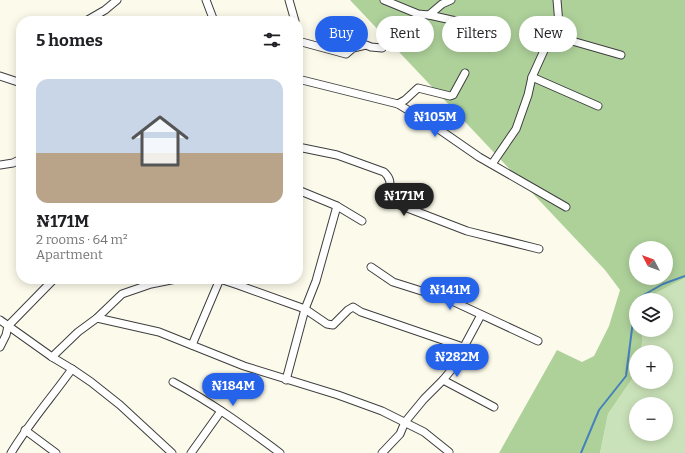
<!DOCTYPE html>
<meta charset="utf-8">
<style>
:root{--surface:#fff;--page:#f2f2f2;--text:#202124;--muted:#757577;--accent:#2563eb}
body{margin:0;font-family:Bitter,serif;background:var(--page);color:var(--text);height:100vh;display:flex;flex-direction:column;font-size:15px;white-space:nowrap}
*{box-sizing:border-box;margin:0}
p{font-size:13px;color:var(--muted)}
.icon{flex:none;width:22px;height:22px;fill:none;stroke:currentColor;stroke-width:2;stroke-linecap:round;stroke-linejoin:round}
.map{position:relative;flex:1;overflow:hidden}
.side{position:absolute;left:16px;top:16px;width:287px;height:268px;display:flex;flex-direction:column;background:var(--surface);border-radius:16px;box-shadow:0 2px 10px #0003}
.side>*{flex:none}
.banner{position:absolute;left:315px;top:16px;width:310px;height:36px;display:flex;gap:8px}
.needle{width:26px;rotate:311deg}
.buttons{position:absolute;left:629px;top:241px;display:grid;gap:8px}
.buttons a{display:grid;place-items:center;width:44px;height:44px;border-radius:50%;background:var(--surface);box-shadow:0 2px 10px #0003;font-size:20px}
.price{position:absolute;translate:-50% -34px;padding:0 9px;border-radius:14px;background:var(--accent);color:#fff;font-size:13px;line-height:26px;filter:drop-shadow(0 1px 2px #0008)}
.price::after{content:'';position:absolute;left:50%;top:24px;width:12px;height:9px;margin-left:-6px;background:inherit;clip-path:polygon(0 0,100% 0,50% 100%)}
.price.on{background:#222;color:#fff}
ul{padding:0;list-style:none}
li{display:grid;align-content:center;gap:8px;height:212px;padding:0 20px}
li span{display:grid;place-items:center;height:124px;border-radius:12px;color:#555}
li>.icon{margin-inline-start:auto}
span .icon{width:72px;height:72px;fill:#fffc;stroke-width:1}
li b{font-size:17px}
h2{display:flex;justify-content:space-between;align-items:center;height:48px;padding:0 20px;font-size:17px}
.tag{padding:0 14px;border-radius:18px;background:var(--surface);box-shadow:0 2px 10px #0003;font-size:14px;line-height:36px}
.tag.on{background:var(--accent);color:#fff}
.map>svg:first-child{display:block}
.green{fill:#cae2b9;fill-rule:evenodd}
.forest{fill:#aed19a;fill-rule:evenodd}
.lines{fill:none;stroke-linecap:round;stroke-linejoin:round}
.stream{stroke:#4681bc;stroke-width:2}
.minor-casing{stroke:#3e3e3e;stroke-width:9}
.minor{stroke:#fff;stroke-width:7}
</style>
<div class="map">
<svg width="685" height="453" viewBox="0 0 685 453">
<rect width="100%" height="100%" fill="#fcfbeb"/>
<path class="green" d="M685 278V453H600L608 414 636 373V382H666V352H641L643 330H666V300H648V297ZM636 404H666V434H636Z"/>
<path class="forest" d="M350 0H685V278L648 297V300H636V330H643L641 352H636V373L608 414 600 453H499L557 350 582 362 594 356 609 326 620 290 605 270ZM636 248H666V278H636Z"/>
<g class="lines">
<g class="stream">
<polyline points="639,300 640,297 663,284 685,276"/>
<polyline points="581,453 599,410 626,376 633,321 636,311"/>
</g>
<defs>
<g id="minor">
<polyline points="206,0 214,21"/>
<polyline points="289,0 295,21"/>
<polyline points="384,0 418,14 429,15 483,27"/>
<polyline points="429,15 442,4 451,0"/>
<polyline points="86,21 105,10 117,0"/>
<polyline points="551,35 621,55"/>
<polyline points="298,41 346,54 353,48 366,45 371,47 382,48"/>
<polyline points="0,76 21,83"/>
<polyline points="532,77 598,106"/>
<polyline points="298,79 398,104 440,130 479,157 566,207"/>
<polyline points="398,104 405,100 418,88 450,96 453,95 465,73"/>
<path d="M298 147 337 155 384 172C395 182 387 188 389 201L467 231 539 249"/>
<polyline points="492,164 516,129 528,95 532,77 551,35 559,24 557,0"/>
<polyline points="0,165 13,163 21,159"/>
<polyline points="298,190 337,206 362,221"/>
<polyline points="371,267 393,282 450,300 538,341"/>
<polyline points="212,279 220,279 238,285 305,309 327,324 333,325 348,310 353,307 361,312 463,347"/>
<polyline points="97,318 159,332 244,366 338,395 382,411 424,432 449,452"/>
<polyline points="0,320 52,357 72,369 91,382 120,405 172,453"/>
<polyline points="192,345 220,279"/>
<polyline points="0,347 6,335 8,326 54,279"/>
<polyline points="52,357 78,332 97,318 122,294 151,284 176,279"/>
<polyline points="286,380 305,309 316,281 337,206"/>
<polyline points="443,380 494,407"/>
<path d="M173 382C211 402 245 427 280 453"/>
<polyline points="25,430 56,453"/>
<path d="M11 453C29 423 52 397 72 369"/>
<polyline points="191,453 221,411"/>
<polyline points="382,453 400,434 405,422 424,399 443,380 452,369 481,315"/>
</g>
</defs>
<use href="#minor" class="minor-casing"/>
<use href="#minor" class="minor"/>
</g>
</svg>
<div class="buttons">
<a><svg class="needle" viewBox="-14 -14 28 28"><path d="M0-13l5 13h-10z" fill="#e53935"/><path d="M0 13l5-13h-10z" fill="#757577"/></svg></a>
<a><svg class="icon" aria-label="layers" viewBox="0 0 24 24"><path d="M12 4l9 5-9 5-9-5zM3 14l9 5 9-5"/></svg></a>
<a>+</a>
<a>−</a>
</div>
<b class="price" style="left:435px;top:138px">₦105M</b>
<b class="price on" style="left:404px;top:217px">₦171M</b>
<b class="price" style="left:450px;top:311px">₦141M</b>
<b class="price" style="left:457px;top:378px">₦282M</b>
<b class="price" style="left:233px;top:407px">₦184M</b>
<div class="banner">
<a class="tag on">Buy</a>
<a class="tag">Rent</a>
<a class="tag">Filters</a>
<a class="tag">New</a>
</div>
<section class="side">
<h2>5 homes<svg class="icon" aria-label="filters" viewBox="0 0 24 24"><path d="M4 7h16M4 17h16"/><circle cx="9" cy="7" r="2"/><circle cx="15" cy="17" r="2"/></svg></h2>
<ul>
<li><span style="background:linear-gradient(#c9d6e8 60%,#b9a48a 0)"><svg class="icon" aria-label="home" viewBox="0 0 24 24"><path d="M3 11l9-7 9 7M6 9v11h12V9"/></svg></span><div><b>₦171M</b><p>2 rooms · 64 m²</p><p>Apartment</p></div></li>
</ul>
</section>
</div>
